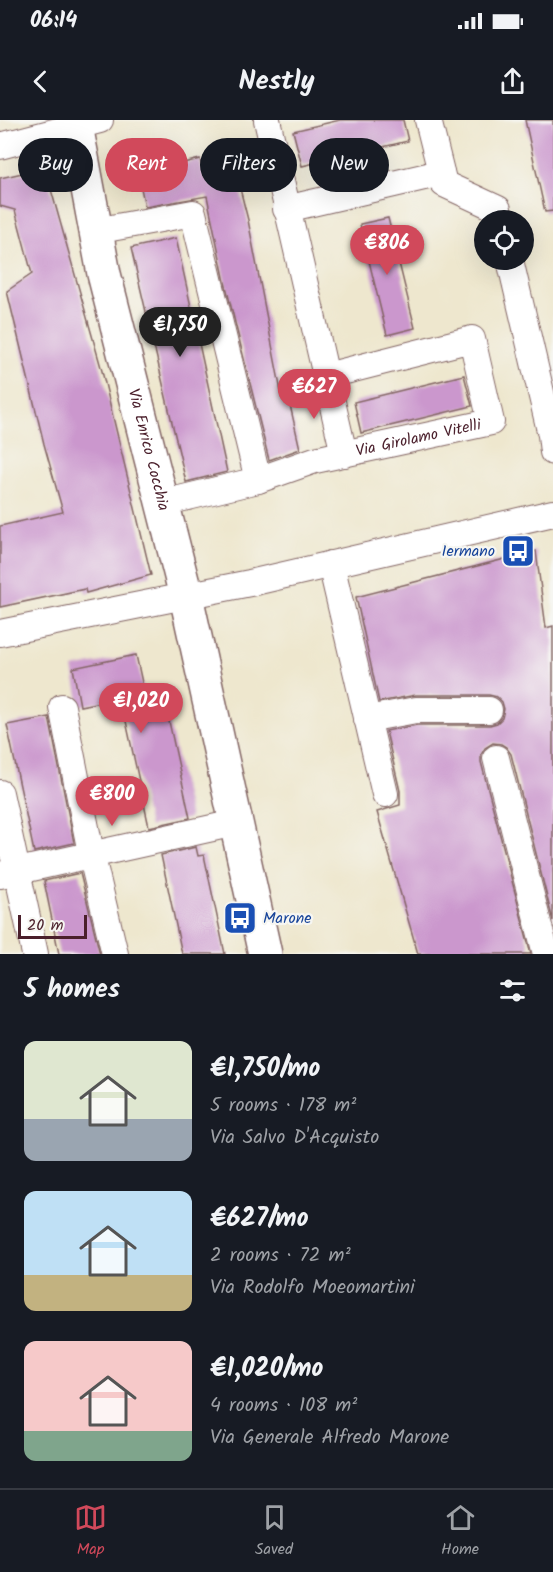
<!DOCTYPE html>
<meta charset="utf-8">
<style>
:root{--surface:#171b24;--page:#20242c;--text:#f1f3f6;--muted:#9ea1a6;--line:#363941;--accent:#d1495b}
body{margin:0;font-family:Kalam,sans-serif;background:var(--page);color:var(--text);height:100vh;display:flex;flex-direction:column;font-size:22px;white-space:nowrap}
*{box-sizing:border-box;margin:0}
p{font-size:20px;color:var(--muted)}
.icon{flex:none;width:33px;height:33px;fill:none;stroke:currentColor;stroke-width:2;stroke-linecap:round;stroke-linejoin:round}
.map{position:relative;height:834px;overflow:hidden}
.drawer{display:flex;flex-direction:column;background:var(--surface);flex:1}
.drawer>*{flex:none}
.guide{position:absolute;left:18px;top:18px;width:518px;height:54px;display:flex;gap:12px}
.buttons{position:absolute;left:474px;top:90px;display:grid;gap:12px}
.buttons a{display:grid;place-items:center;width:60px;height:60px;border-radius:50%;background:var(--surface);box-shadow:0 6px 24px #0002;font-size:30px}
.scale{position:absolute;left:18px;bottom:15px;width:69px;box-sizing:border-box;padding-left:6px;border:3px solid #4a1f2b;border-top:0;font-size:16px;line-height:21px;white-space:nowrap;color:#4a1f2b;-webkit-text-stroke:4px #f6f6f2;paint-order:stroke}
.price{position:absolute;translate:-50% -51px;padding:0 14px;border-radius:21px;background:var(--accent);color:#fff;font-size:20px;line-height:39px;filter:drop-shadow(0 2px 3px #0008)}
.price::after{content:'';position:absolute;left:50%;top:36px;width:18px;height:14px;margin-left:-9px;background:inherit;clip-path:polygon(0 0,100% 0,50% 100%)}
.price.selected{background:#222;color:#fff}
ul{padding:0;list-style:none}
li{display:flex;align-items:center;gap:18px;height:150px;padding:0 24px}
li span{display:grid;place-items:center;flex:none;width:168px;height:120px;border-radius:12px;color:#555}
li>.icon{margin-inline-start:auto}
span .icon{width:72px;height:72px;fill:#fffc;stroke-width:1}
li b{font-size:26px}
h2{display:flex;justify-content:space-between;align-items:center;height:72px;padding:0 24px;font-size:26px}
.chip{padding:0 21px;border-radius:27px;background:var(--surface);box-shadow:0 6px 24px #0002;font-size:21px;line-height:54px}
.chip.selected{background:var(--accent);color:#fff}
.status{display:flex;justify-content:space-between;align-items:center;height:42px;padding:0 30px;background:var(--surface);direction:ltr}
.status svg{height:16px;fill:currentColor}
header{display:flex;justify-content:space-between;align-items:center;height:78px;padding:0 24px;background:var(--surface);font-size:27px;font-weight:600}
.menu{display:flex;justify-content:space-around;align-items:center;height:84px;border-top:2px solid var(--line);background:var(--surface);font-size:16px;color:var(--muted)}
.menu a{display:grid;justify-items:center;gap:3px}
.menu .selected{color:var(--accent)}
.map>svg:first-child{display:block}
.building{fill:#cb97cd}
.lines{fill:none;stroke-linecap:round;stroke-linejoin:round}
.minor-casing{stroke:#836564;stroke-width:28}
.secondary-casing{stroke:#836564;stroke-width:36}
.minor{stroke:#fff;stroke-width:26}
.secondary{stroke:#fff;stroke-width:33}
.labels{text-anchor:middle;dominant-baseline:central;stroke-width:4.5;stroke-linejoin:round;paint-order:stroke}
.street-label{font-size:16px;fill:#4a1f2b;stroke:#f6f6f2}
.transit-label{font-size:16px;fill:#164399;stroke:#f6f6f2;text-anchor:end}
</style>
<div class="status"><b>06:14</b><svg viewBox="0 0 49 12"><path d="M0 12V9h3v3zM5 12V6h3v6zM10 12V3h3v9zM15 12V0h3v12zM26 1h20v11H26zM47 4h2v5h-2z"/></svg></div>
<header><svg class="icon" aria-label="back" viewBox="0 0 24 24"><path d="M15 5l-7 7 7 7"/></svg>Nestly<svg class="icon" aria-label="share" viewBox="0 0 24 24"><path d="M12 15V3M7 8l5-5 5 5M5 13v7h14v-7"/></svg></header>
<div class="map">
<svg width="553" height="834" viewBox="0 0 553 834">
<rect width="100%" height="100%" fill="#f6f6f2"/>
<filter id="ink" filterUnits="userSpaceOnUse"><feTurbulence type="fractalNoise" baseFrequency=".0167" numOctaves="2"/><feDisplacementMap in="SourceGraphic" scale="12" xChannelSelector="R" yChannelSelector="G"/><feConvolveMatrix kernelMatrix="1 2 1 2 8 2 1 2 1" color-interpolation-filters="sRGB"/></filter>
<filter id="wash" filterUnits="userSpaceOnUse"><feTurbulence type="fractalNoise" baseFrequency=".008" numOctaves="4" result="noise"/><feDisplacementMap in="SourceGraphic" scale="24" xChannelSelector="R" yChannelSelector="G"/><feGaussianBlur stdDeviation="1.35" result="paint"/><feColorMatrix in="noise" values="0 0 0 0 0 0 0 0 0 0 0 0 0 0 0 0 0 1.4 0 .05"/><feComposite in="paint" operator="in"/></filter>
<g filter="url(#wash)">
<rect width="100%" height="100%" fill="#eee7ce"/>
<g id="blocks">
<g class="building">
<polygon points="340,0 403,0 408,21 302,46 293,11"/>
<polygon points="525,0 553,0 553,91 545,92"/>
<polygon points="200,39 204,57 235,49 248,100 282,277 288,276 300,329 269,340 225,162 207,76 145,87 138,54"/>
<polygon points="45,48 102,251 151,455 86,473 85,469 0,487 0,406 63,392 44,324 7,171 32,154 15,90 0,86 0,58"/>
<polygon points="388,98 415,208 387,215 360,104"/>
<polygon points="176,118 227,352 186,362 131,128"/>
<polygon points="464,255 472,286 361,313 354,282"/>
<polygon points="536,431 546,508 553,506 553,801 511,634 506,627 501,624 493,623 485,628 481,635 481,642 531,834 418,834 377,692 400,685 400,671 386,611 417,605 490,605 497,603 502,598 504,589 502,582 497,577 489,575 416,575 379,582 356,477"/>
<polygon points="136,535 144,572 162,569 190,698 149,707 121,578 80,586 73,548"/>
<polygon points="49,597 74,723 34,732 7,605"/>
<polygon points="196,727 198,736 204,735 225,834 182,834 161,735"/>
<polygon points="80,753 100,834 59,834 44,761"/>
</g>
</g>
</g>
<g filter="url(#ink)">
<use href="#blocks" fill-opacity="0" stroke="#836564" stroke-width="1.5"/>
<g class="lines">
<defs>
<g id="minor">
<polyline points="267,0 344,334"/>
<polyline points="428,0 444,64 498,89 500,100"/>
<polyline points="0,26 100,0"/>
<polyline points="286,89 441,53"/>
<polyline points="95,111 193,93 258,360 163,383"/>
<polyline points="510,140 551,315 553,332"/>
<path id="s1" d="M258 360 315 340 491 302 472 219 326 256"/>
<polyline points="331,444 385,674"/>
<polyline points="0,513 250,463 553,393"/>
<polyline points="62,587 91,733 115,834"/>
<polyline points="367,599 416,590 489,590"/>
<polyline points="496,638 546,834"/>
<polyline points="0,673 35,834"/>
<polyline points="0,755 235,703"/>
</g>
<g id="secondary">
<path id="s2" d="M75 0 104 154 186 476 265 834"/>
</g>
</defs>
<use href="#minor" class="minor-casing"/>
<use href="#secondary" class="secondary-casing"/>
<use href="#minor" class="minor"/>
<use href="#secondary" class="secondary"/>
</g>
</g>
<defs>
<symbol id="bus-square" viewBox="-11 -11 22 22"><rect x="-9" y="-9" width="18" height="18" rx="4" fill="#1a4fb4" stroke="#f6f6f2"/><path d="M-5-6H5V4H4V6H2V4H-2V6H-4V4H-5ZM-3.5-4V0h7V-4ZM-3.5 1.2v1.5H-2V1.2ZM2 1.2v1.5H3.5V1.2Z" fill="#fff"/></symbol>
</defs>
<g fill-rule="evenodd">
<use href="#bus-square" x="499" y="412" width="38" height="38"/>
<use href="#bus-square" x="221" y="779" width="38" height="38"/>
</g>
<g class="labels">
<g class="street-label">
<text stroke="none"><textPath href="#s1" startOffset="166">Via Girolamo Vitelli</textPath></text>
<text stroke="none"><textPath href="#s2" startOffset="338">Via Enrico Cocchia</textPath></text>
</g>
<g class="transit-label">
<text x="495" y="431">Iermano</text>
<text x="263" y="798" text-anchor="start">Marone</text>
</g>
</g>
</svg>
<div class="buttons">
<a><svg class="icon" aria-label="locate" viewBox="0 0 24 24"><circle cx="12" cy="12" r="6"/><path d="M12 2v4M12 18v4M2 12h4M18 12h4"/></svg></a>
</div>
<div class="scale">20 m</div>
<b class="price" style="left:387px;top:156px">€806</b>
<b class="price selected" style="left:180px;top:238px">€1,750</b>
<b class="price" style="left:314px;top:300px">€627</b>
<b class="price" style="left:141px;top:614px">€1,020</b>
<b class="price" style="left:112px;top:707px">€800</b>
<div class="guide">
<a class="chip">Buy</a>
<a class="chip selected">Rent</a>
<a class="chip">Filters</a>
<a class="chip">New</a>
</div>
</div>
<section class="drawer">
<h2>5 homes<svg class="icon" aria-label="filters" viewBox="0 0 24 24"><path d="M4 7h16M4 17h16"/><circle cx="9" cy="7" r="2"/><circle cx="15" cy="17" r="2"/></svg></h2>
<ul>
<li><span style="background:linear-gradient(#dfe7d0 65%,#9aa5b1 0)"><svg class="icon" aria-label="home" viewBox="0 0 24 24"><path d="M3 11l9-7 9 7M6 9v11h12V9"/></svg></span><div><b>€1,750/mo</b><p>5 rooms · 178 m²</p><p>Via Salvo D'Acquisto</p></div></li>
<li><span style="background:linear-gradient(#bfe0f5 70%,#c2b280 0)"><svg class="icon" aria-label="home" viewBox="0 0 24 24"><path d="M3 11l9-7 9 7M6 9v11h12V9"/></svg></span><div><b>€627/mo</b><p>2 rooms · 72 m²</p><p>Via Rodolfo Moeomartini</p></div></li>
<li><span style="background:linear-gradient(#f6c9c9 75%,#7fa58c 0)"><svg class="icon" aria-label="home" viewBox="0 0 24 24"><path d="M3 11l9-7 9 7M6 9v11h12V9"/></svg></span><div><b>€1,020/mo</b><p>4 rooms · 108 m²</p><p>Via Generale Alfredo Marone</p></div></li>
</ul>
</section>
<nav class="menu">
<a class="selected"><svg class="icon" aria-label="map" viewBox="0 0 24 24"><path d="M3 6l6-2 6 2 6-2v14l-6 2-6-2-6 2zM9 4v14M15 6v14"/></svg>Map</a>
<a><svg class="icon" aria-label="saved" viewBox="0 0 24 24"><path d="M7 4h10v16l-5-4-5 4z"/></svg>Saved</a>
<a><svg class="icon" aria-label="home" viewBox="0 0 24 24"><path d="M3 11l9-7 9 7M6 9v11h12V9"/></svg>Home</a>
</nav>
